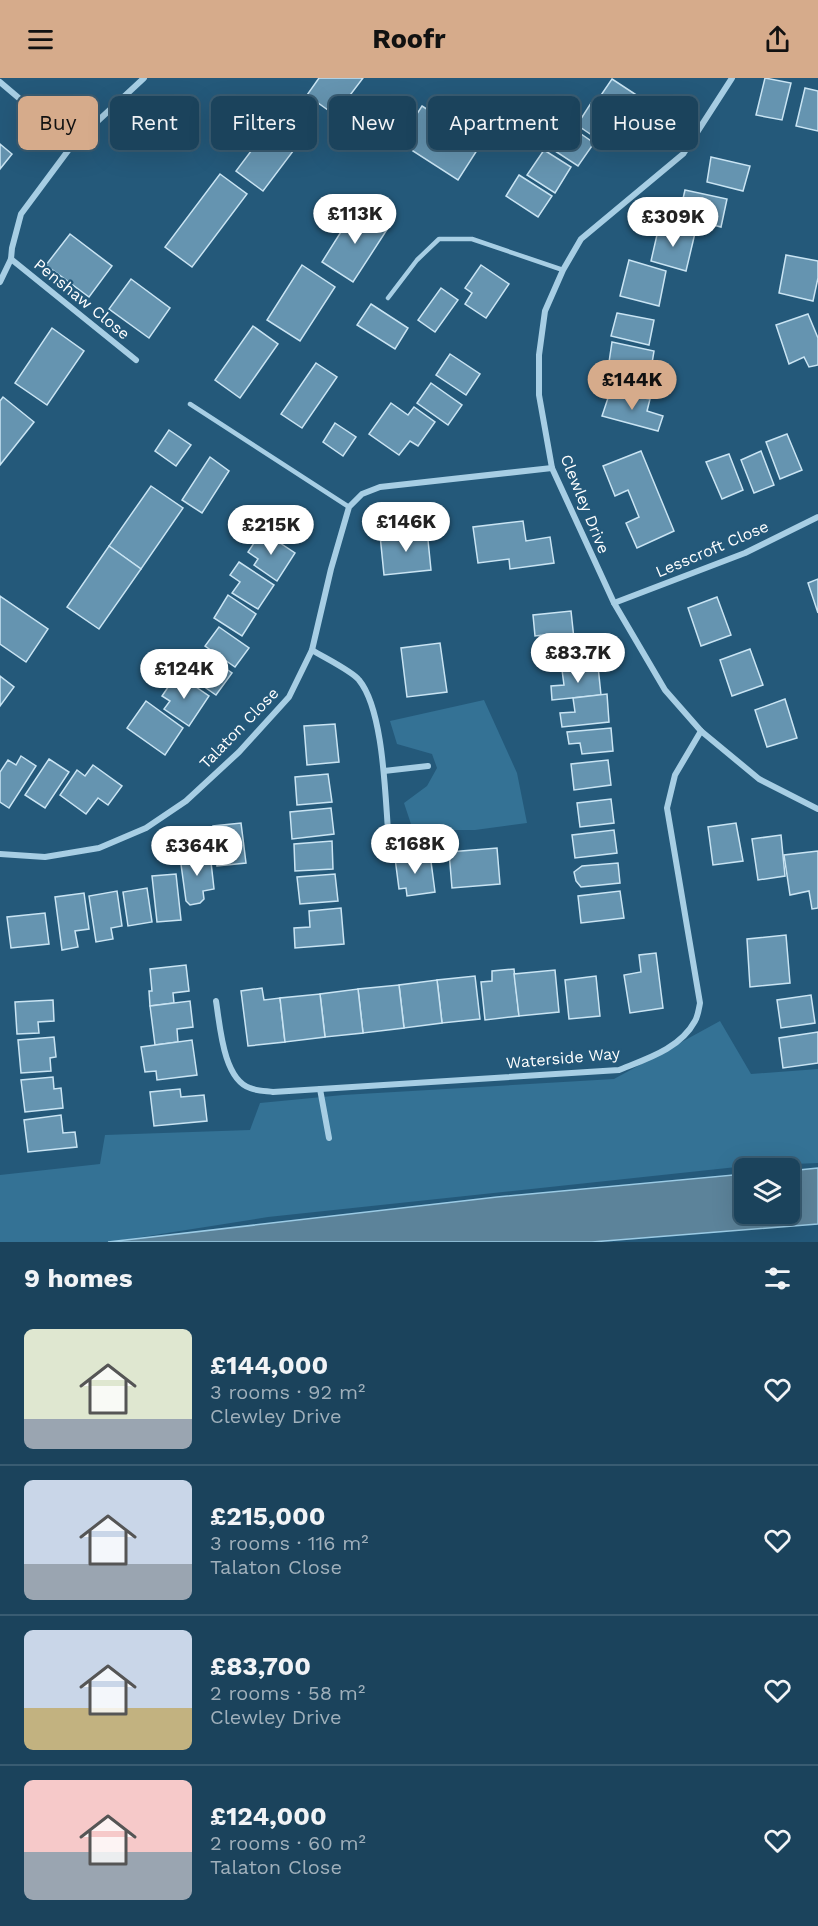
<!DOCTYPE html>
<meta charset="utf-8">
<style>
:root{--surface:#1b435c;--page:#284e65;--text:#f1f3f6;--muted:#a0b0bb;--line:#395c72;--accent:#d6ab8b}
body{margin:0;font-family:"Work Sans",sans-serif;background:var(--page);color:var(--text);height:100vh;display:flex;flex-direction:column;font-size:22px;white-space:nowrap}
*{box-sizing:border-box;margin:0}
p{font-size:20px;color:var(--muted)}
.icon{flex:none;width:33px;height:33px;fill:none;stroke:currentColor;stroke-width:2;stroke-linecap:round;stroke-linejoin:round}
.map{position:relative;height:1164px;overflow:hidden}
.drawer{display:flex;flex-direction:column;background:var(--surface);flex:1}
.drawer>*{flex:none}
.top-card{position:absolute;left:18px;top:18px;width:783px;height:54px;display:flex;gap:12px}
.buttons{position:absolute;left:734px;top:1080px;display:grid;gap:12px}
.buttons a{display:grid;place-items:center;width:66px;height:66px;border-radius:9px;background:var(--surface);box-shadow:0 6px 24px #0002,0 0 0 2px var(--line);font-size:30px}
.price{position:absolute;translate:-50% -51px;padding:0 14px;border-radius:21px;background:#fff;color:#222;font-size:20px;line-height:39px;filter:drop-shadow(0 2px 3px #0008)}
.price::after{content:'';position:absolute;left:50%;top:36px;width:18px;height:14px;margin-left:-9px;background:inherit;clip-path:polygon(0 0,100% 0,50% 100%)}
.price.active{background:var(--accent);color:#111}
ul{padding:0;list-style:none}
li{display:flex;align-items:center;gap:18px;height:150px;padding:0 24px}
li+li{border-top:2px solid var(--line)}
li span{display:grid;place-items:center;flex:none;width:168px;height:120px;border-radius:9px;color:#555}
li>.icon{margin-inline-start:auto}
span .icon{width:72px;height:72px;fill:#fffc;stroke-width:1}
li b{font-size:26px}
h2{display:flex;justify-content:space-between;align-items:center;height:72px;padding:0 24px;font-size:26px}
.pill{padding:0 21px;border-radius:9px;background:var(--surface);box-shadow:0 6px 24px #0002,0 0 0 2px var(--line);font-size:21px;line-height:54px}
.pill.active{background:var(--accent);color:#111}
header{display:flex;justify-content:space-between;align-items:center;height:78px;padding:0 24px;background:var(--accent);color:#111;font-size:27px;font-weight:700}
.map>svg:first-child{display:block}
.green{fill:#347295}
.water{fill:#5c839a;stroke:#9bcbe5;stroke-width:1.5}
.building{fill:#6594b0;stroke:#c9e4f3;stroke-width:1.5}
.lines{fill:none;stroke-linecap:round;stroke-linejoin:round}
.service{stroke:#a7cee4;stroke-width:4.5}
.minor{stroke:#a7cee4;stroke-width:6}
.labels{text-anchor:middle;dominant-baseline:central;stroke-width:4.5;stroke-linejoin:round;paint-order:stroke}
.street-label{font-size:16px;fill:#fff;stroke:#24597a}
</style>
<header><svg class="icon" aria-label="menu" viewBox="0 0 24 24"><path d="M4 6h16M4 12h16M4 18h16"/></svg>Roofr<svg class="icon" aria-label="share" viewBox="0 0 24 24"><path d="M12 15V3M7 8l5-5 5 5M5 13v7h14v-7"/></svg></header>
<div class="map">
<svg width="818" height="1164" viewBox="0 0 818 1164">
<rect width="100%" height="100%" fill="#24597a"/>
<g class="green">
<polygon points="484,622 517,695 527,745 475,752 413,752 404,725 427,708 437,690 432,676 397,666 390,643"/>
<polygon points="720,943 751,996 818,991 818,1085 746,1088 268,1139 110,1164 0,1164 0,1097 100,1086 105,1057 250,1052 260,1025 343,1017 614,1001"/>
</g>
<polygon class="water" points="818,1090 818,1146 592,1164 108,1164 497,1119 744,1096 744,1136 789,1136 789,1093"/>
<g class="building">
<polygon points="319,0 363,0 335,37 307,17"/>
<polygon points="765,0 791,5 782,42 756,37"/>
<polygon points="612,1 641,20 627,42 597,23"/>
<polygon points="805,10 818,13 818,53 796,48"/>
<polygon points="291,20 318,40 263,113 236,93"/>
<polygon points="591,25 619,43 605,66 577,47"/>
<polygon points="422,28 481,66 458,102 399,64"/>
<polygon points="568,47 594,65 578,88 552,71"/>
<polygon points="0,66 12,76 0,91"/>
<polygon points="544,72 571,89 555,115 527,97"/>
<polygon points="711,79 750,88 743,113 707,104"/>
<polygon points="220,96 247,116 192,189 165,169"/>
<polygon points="519,97 552,118 538,139 506,118"/>
<polygon points="685,112 727,121 721,149 679,138"/>
<polygon points="356,130 388,150 353,204 322,184"/>
<polygon points="659,148 695,155 686,193 651,183"/>
<polygon points="70,156 112,188 89,219 46,187"/>
<polygon points="786,177 818,183 818,200 813,223 779,215"/>
<polygon points="629,182 666,193 659,228 620,218"/>
<polygon points="302,187 335,209 300,263 267,242"/>
<polygon points="481,187 509,206 486,240 465,226 472,215 465,210"/>
<polygon points="131,201 170,230 149,260 109,231"/>
<polygon points="441,210 458,222 435,254 418,242"/>
<polygon points="371,226 408,250 395,271 357,247"/>
<polygon points="617,235 654,242 649,267 611,258"/>
<polygon points="808,236 818,260 818,287 809,289 804,279 789,286 776,247"/>
<polygon points="253,248 278,266 240,320 215,302"/>
<polygon points="52,250 84,273 47,327 15,305"/>
<polygon points="612,264 654,273 648,309 607,298"/>
<polygon points="450,276 480,296 466,317 436,297"/>
<polygon points="316,285 337,299 302,350 281,336"/>
<polygon points="431,305 462,327 448,347 417,325"/>
<polygon points="610,314 650,321 647,333 663,338 658,353 602,338"/>
<polygon points="3,319 34,344 0,387 0,323"/>
<polygon points="391,325 408,337 414,329 435,344 418,368 410,363 399,377 369,356"/>
<polygon points="335,345 356,359 343,378 323,364"/>
<polygon points="169,352 191,367 176,388 155,373"/>
<polygon points="787,356 802,392 780,401 766,364"/>
<polygon points="641,373 674,453 637,470 626,445 639,439 628,412 615,418 603,388"/>
<polygon points="761,373 774,407 754,415 741,382"/>
<polygon points="729,376 743,412 722,421 706,384"/>
<polygon points="210,379 229,393 202,435 182,422"/>
<polygon points="151,408 183,430 141,491 109,468"/>
<polygon points="523,443 526,463 550,459 554,485 510,491 509,481 478,485 473,449"/>
<polygon points="427,452 431,492 384,497 380,457"/>
<polygon points="262,453 295,475 277,503 254,487 258,481 248,474"/>
<polygon points="109,468 141,491 99,551 67,529"/>
<polygon points="239,484 274,507 258,531 232,515 240,504 230,497"/>
<polygon points="818,501 818,535 808,505"/>
<polygon points="228,517 256,536 242,558 214,540"/>
<polygon points="0,518 48,551 26,584 0,566"/>
<polygon points="717,519 731,557 701,568 688,530"/>
<polygon points="571,533 574,561 552,563 551,556 535,558 533,537"/>
<polygon points="219,549 249,570 235,589 205,568"/>
<polygon points="585,560 589,589 562,592 562,585 543,588 541,576 553,575 552,563"/>
<polygon points="440,565 447,614 407,619 401,570"/>
<polygon points="750,571 763,607 732,618 720,582"/>
<polygon points="202,574 232,595 216,617 186,596"/>
<polygon points="598,588 601,617 552,622 551,608 564,607 562,592"/>
<polygon points="177,596 209,618 189,648 164,631 170,623 162,618"/>
<polygon points="0,598 14,609 0,628"/>
<polygon points="607,616 609,644 562,649 560,635 575,634 573,620"/>
<polygon points="785,621 797,660 767,669 755,632"/>
<polygon points="146,623 183,650 165,677 127,650"/>
<polygon points="335,646 339,684 307,687 304,648"/>
<polygon points="611,650 613,673 582,676 580,665 569,666 567,654"/>
<polygon points="21,678 36,688 9,730 0,724 0,694 8,682 16,687"/>
<polygon points="49,681 69,694 45,730 25,717"/>
<polygon points="608,682 611,707 574,712 571,686"/>
<polygon points="93,687 122,708 108,727 98,720 86,736 60,717 77,692 85,698"/>
<polygon points="328,696 332,724 297,727 295,699"/>
<polygon points="611,721 614,745 580,749 577,725"/>
<polygon points="331,730 334,756 292,761 290,734"/>
<polygon points="241,745 246,785 217,788 213,748"/>
<polygon points="736,745 743,783 713,787 708,749"/>
<polygon points="614,752 617,775 575,780 572,757"/>
<polygon points="781,757 785,798 758,802 752,761"/>
<polygon points="332,763 333,791 295,793 294,766"/>
<polygon points="497,770 500,806 452,810 449,774"/>
<polygon points="818,773 818,830 812,831 809,813 790,817 784,777"/>
<polygon points="210,775 214,811 203,813 204,821 200,825 190,827 186,823 180,779"/>
<polygon points="430,776 435,814 407,818 406,810 399,811 395,780"/>
<polygon points="618,785 620,805 581,809 576,803 574,794 582,788"/>
<polygon points="176,796 181,842 157,844 152,798"/>
<polygon points="335,796 338,823 300,826 297,799"/>
<polygon points="147,810 152,844 128,848 123,814"/>
<polygon points="117,813 122,848 111,850 113,861 96,864 89,818"/>
<polygon points="620,813 624,840 581,845 578,818"/>
<polygon points="84,815 89,851 75,853 78,869 62,872 55,819"/>
<polygon points="341,830 344,866 295,870 294,850 310,849 309,833"/>
<polygon points="45,835 49,866 11,870 7,839"/>
<polygon points="786,857 790,905 750,909 747,861"/>
<polygon points="656,875 663,930 630,935 624,897 641,894 639,877"/>
<polygon points="186,887 189,913 173,915 174,925 150,928 149,913 152,913 150,891"/>
<polygon points="514,891 519,938 485,942 481,904 492,903 492,893"/>
<polygon points="555,892 559,934 519,938 514,896"/>
<polygon points="475,898 480,941 442,945 437,902"/>
<polygon points="596,898 600,938 569,941 565,902"/>
<polygon points="437,902 442,945 404,950 399,907"/>
<polygon points="399,907 404,950 363,955 358,911"/>
<polygon points="262,910 264,922 280,920 285,964 248,968 241,913"/>
<polygon points="358,911 363,955 325,959 320,916"/>
<polygon points="320,916 325,959 285,964 280,920"/>
<polygon points="811,917 815,945 781,950 777,922"/>
<polygon points="53,922 54,943 38,944 39,955 17,956 15,924"/>
<polygon points="190,923 193,949 177,951 178,964 155,967 150,928"/>
<polygon points="818,954 818,985 783,990 779,960"/>
<polygon points="54,959 56,979 50,980 51,993 21,995 18,962"/>
<polygon points="192,962 197,997 157,1002 156,993 145,994 141,969"/>
<polygon points="53,999 54,1011 61,1010 63,1030 25,1034 21,1002"/>
<polygon points="180,1011 181,1019 204,1017 207,1043 154,1048 150,1014"/>
<polygon points="61,1037 63,1055 75,1054 77,1069 28,1074 24,1042"/>
</g>
<g class="lines">
<g class="service">
<polyline points="388,220 417,182 439,161 472,161 563,192"/>
<polyline points="190,326 349,429"/>
</g>
<g class="minor">
<polyline points="732,0 683,76 581,161 563,192 545,233 539,277 539,317 552,390 614,525 665,612 701,653 759,701 818,731"/>
<polyline points="0,4 73,66"/>
<polyline points="11,181 136,282"/>
<polyline points="0,204 11,181 12,170 21,136 73,66 144,0"/>
<polyline points="614,525 745,475 818,439"/>
<path d="M312 572C323 579 352 593 359 602 383 631 385 714 388 752"/>
<polyline points="384,693 428,688"/>
<polyline points="0,776 45,779 99,770 146,750 186,723 239,674 289,619 312,572 331,491 349,429 362,416 380,409 552,390"/>
<path d="M216 923C220 947 223 1001 250 1010 257 1013 266 1013 273 1014L619 992C646 981 680 971 695 943 698 938 699 930 700 925L667 730 675 697 701 653"/>
<polyline points="320,1011 329,1060"/>
</g>
</g>
<g class="labels">
<g class="street-label">
<text transform="translate(82 221) rotate(39)">Penshaw Close</text>
<text transform="translate(585 426) rotate(68)">Clewley Drive</text>
<text transform="translate(712 471) rotate(-23)">Lesscroft Close</text>
<text transform="translate(239 650) rotate(-46)">Talaton Close</text>
<text transform="translate(563 980) rotate(-5)">Waterside Way</text>
</g>
</g>
</svg>
<div class="buttons">
<a><svg class="icon" aria-label="layers" viewBox="0 0 24 24"><path d="M12 4l9 5-9 5-9-5zM3 14l9 5 9-5"/></svg></a>
</div>
<b class="price" style="left:355px;top:167px">£113K</b>
<b class="price" style="left:673px;top:170px">£309K</b>
<b class="price active" style="left:632px;top:333px">£144K</b>
<b class="price" style="left:406px;top:475px">£146K</b>
<b class="price" style="left:271px;top:478px">£215K</b>
<b class="price" style="left:578px;top:606px">£83.7K</b>
<b class="price" style="left:184px;top:622px">£124K</b>
<b class="price" style="left:415px;top:797px">£168K</b>
<b class="price" style="left:197px;top:799px">£364K</b>
<div class="top-card">
<a class="pill active">Buy</a>
<a class="pill">Rent</a>
<a class="pill">Filters</a>
<a class="pill">New</a>
<a class="pill">Apartment</a>
<a class="pill">House</a>
</div>
</div>
<section class="drawer">
<h2>9 homes<svg class="icon" aria-label="filters" viewBox="0 0 24 24"><path d="M4 7h16M4 17h16"/><circle cx="9" cy="7" r="2"/><circle cx="15" cy="17" r="2"/></svg></h2>
<ul>
<li><span style="background:linear-gradient(#dfe7d0 75%,#9aa5b1 0)"><svg class="icon" aria-label="home" viewBox="0 0 24 24"><path d="M3 11l9-7 9 7M6 9v11h12V9"/></svg></span><div><b>£144,000</b><p>3 rooms · 92 m²</p><p>Clewley Drive</p></div><svg class="icon" aria-label="heart" viewBox="0 0 24 24"><path d="M12 20l-8-8c-3-5 5-10 8-4 3-6 11-1 8 4z"/></svg></li>
<li><span style="background:linear-gradient(#c9d6e8 70%,#9aa5b1 0)"><svg class="icon" aria-label="home" viewBox="0 0 24 24"><path d="M3 11l9-7 9 7M6 9v11h12V9"/></svg></span><div><b>£215,000</b><p>3 rooms · 116 m²</p><p>Talaton Close</p></div><svg class="icon" aria-label="heart" viewBox="0 0 24 24"><path d="M12 20l-8-8c-3-5 5-10 8-4 3-6 11-1 8 4z"/></svg></li>
<li><span style="background:linear-gradient(#c9d6e8 65%,#c2b280 0)"><svg class="icon" aria-label="home" viewBox="0 0 24 24"><path d="M3 11l9-7 9 7M6 9v11h12V9"/></svg></span><div><b>£83,700</b><p>2 rooms · 58 m²</p><p>Clewley Drive</p></div><svg class="icon" aria-label="heart" viewBox="0 0 24 24"><path d="M12 20l-8-8c-3-5 5-10 8-4 3-6 11-1 8 4z"/></svg></li>
<li><span style="background:linear-gradient(#f6c9c9 60%,#9aa5b1 0)"><svg class="icon" aria-label="home" viewBox="0 0 24 24"><path d="M3 11l9-7 9 7M6 9v11h12V9"/></svg></span><div><b>£124,000</b><p>2 rooms · 60 m²</p><p>Talaton Close</p></div><svg class="icon" aria-label="heart" viewBox="0 0 24 24"><path d="M12 20l-8-8c-3-5 5-10 8-4 3-6 11-1 8 4z"/></svg></li>
</ul>
</section>
